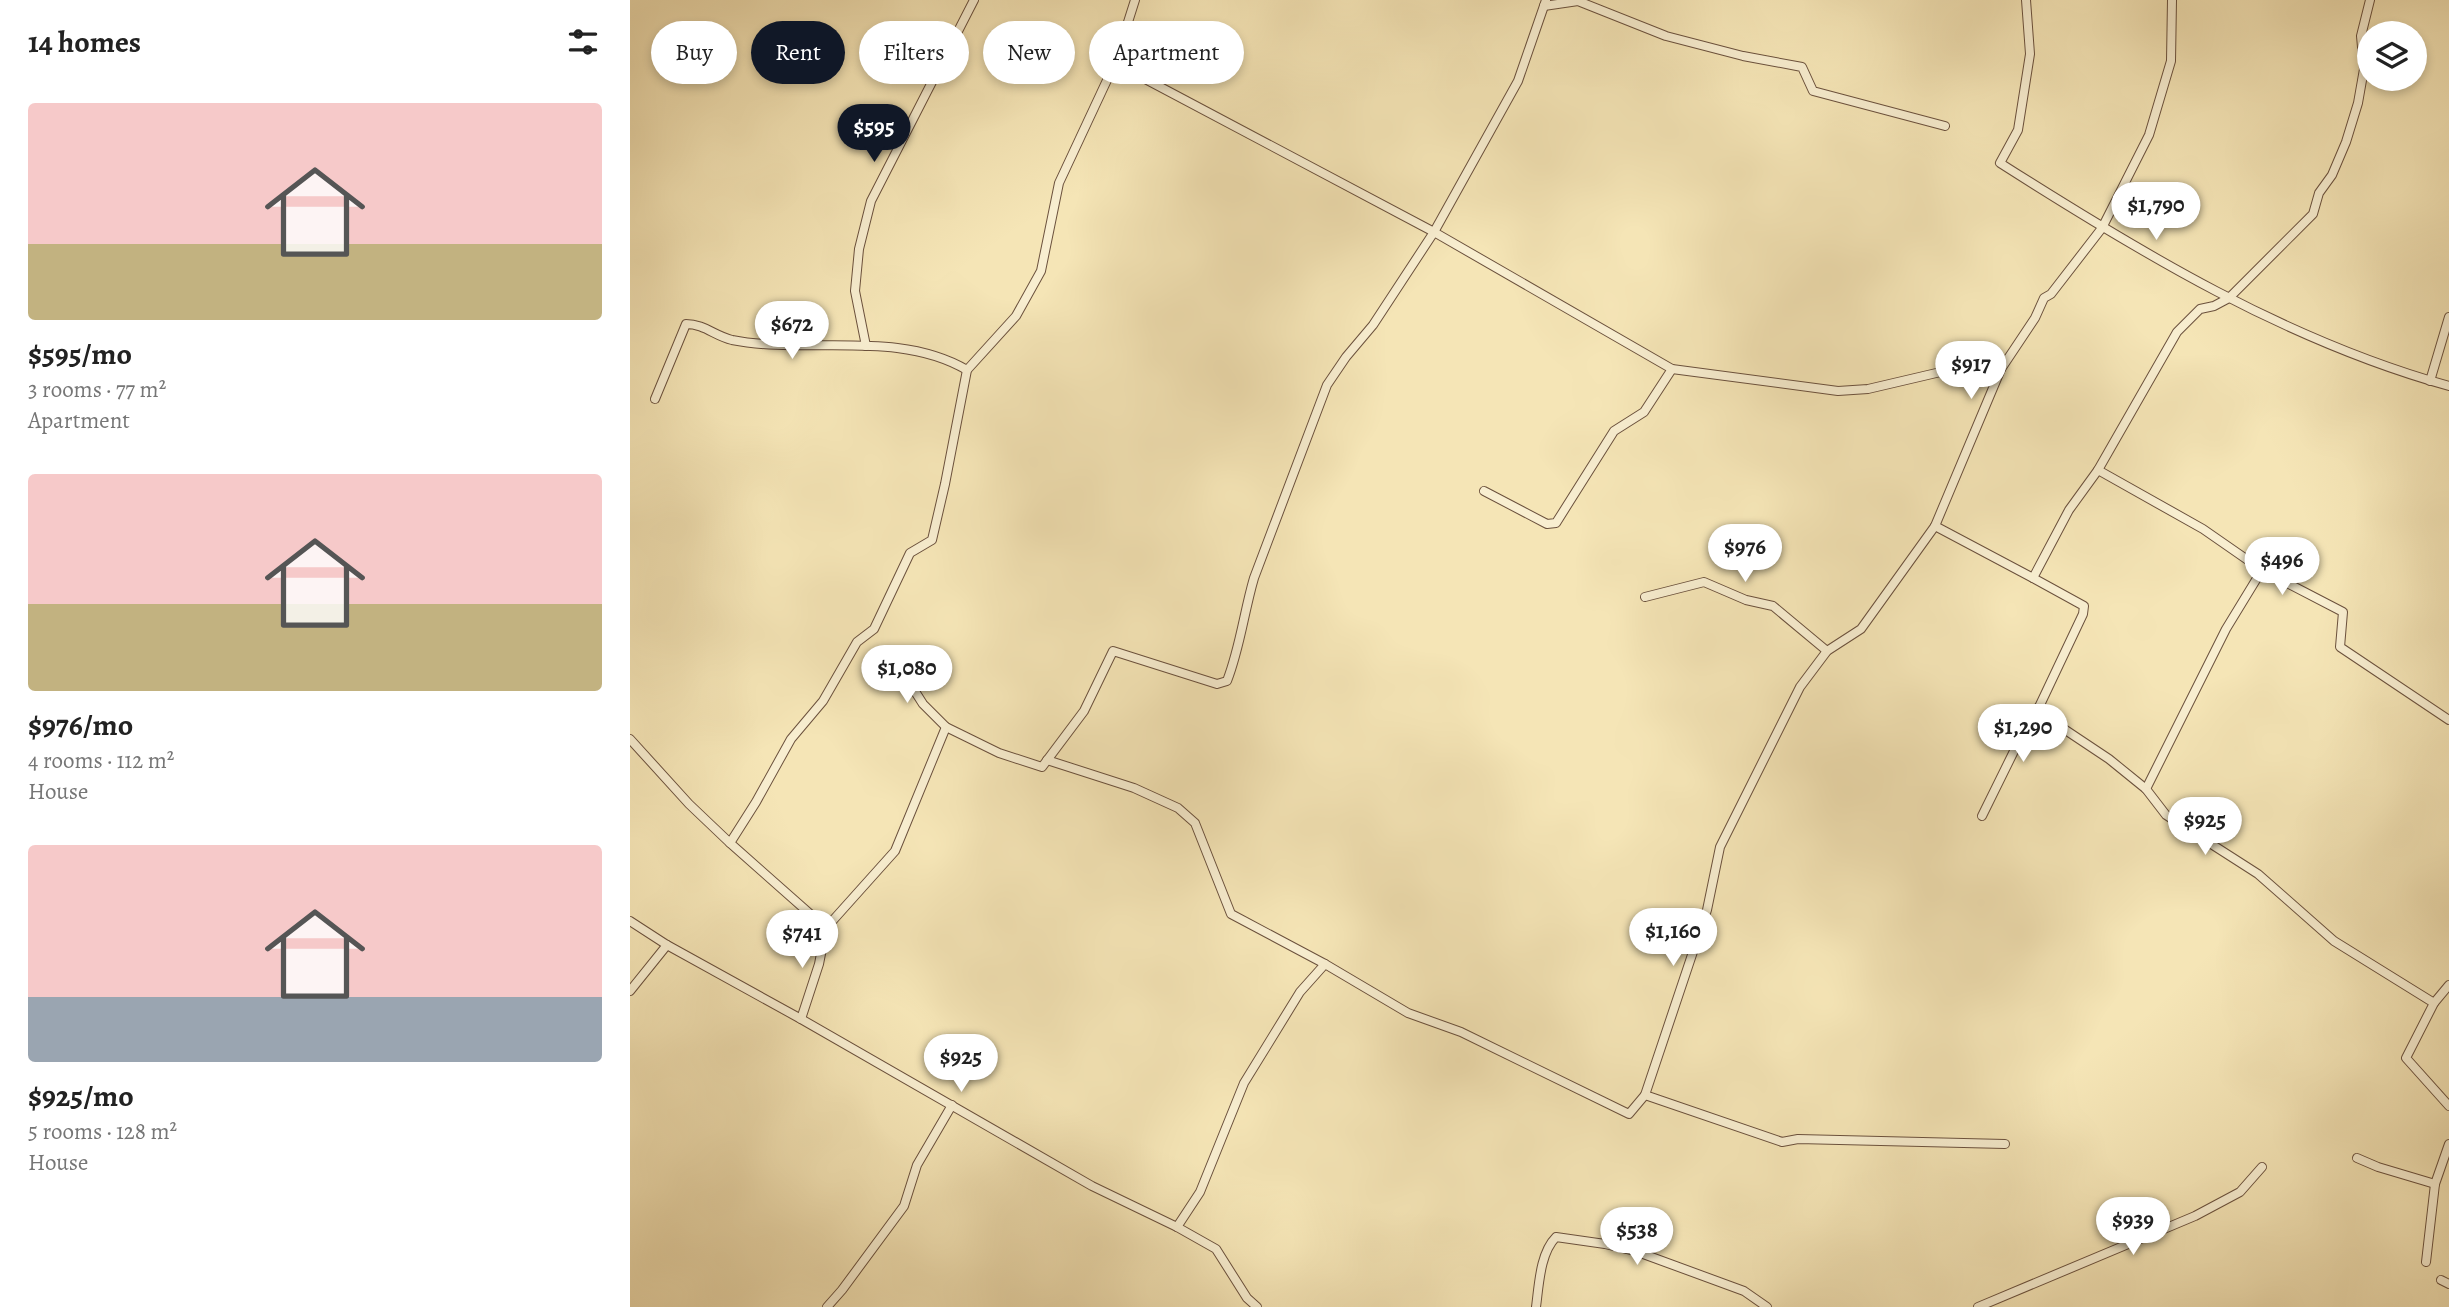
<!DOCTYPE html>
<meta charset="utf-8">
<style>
:root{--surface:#fff;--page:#f6f6f6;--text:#222;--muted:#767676;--accent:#111827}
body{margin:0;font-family:Alegreya,serif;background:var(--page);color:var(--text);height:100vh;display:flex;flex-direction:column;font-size:26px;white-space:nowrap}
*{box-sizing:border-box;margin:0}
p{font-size:23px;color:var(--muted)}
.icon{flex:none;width:38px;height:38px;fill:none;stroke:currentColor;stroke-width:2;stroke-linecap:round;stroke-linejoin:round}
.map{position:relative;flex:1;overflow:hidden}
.panel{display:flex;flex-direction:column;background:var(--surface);width:630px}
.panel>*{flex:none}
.hud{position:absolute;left:21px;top:21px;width:665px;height:63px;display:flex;gap:14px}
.fabs{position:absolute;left:1727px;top:21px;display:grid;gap:14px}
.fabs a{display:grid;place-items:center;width:70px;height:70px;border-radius:50%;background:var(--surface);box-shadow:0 4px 10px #0003;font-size:35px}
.price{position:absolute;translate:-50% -60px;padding:0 16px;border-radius:24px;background:#fff;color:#222;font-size:23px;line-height:46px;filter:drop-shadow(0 2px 4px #0008)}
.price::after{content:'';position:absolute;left:50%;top:42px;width:21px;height:16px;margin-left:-10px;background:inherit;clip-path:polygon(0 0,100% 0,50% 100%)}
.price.active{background:var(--accent);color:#fff}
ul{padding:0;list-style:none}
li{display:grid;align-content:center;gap:14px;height:371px;padding:0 28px}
li span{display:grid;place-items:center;height:217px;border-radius:7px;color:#555}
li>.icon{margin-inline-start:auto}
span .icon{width:126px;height:126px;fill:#fffc;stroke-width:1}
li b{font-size:30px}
h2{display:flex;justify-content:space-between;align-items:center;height:84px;padding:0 28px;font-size:30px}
.chip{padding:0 24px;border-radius:32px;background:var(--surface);box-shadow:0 4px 10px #0003;font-size:24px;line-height:63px}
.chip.active{background:var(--accent);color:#fff}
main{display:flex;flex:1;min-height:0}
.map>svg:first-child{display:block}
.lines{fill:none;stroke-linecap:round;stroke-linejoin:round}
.minor-casing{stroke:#6b513d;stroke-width:10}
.minor{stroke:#f8eed0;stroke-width:8}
</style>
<main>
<section class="panel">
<h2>14 homes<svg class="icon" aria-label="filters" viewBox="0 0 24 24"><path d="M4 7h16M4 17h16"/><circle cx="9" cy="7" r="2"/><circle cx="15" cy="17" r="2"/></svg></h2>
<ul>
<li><span style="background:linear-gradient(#f6c9c9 65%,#c2b280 0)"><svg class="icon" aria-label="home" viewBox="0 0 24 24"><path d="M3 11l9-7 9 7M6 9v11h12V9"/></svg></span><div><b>$595/mo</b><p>3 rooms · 77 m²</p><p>Apartment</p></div></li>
<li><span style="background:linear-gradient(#f6c9c9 60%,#c2b280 0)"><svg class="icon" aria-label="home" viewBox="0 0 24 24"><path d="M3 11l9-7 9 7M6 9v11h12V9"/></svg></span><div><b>$976/mo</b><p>4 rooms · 112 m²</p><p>House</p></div></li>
<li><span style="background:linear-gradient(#f6c9c9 70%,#9aa5b1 0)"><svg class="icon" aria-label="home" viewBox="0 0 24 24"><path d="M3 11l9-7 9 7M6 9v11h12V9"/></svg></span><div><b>$925/mo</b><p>5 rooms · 128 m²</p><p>House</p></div></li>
</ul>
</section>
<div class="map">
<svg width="1819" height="1307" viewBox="0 0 1819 1307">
<rect width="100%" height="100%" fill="#f5e5b6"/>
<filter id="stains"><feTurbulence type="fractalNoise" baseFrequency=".00286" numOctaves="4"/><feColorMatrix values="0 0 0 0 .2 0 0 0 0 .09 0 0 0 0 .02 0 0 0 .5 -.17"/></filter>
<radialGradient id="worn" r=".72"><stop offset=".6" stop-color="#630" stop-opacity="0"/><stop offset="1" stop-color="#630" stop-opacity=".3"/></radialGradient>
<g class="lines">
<defs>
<g id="minor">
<path d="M505 0 485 63 429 183 411 271 386 316 337 370 315 484 302 540 280 553 244 629 227 642 193 701 161 739 126 802 100 843 196 928 265 851 316 727 369 753 412 767 454 711 483 651 587 684 597 681C610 648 614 612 624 578L697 385 716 357 743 325 804 232 888 81 916 0"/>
<path d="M1396 0 1400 54 1388 130 1370 163C1511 253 1657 341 1819 386"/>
<polyline points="914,6 948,1 1036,36 1113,56 1172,67 1183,91 1315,126"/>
<polyline points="485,63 804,232 1042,369 1208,391 1238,389 1349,363 1371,369 1305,526 1403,578 1439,510 1468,470 1547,332 1570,309 1584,306 1599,298 1683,214 1689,193 1702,175 1716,142 1728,103 1734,69 1731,36 1740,0"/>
<polyline points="236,346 225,291 229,249 241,201 344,0"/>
<polyline points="1371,369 1405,318 1414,298 1421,294 1472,228 1519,135 1541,61 1542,0"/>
<polyline points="1800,381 1819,317"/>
<path d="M25 399 56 324C74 324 85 336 102 340 178 355 267 329 337 370"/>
<polyline points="1468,470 1573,529 1632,570 1713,612 1710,647 1819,720"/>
<polyline points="854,491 917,524 926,523 984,431 1014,412 1042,369"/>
<polyline points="1305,526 1231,629 1197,651 1170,687 1090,847 1077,910 1015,1095 1152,1142 1168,1139 1375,1144"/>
<polyline points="1403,578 1454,606 1453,614 1409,707 1413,715 1479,759 1516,789 1536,815 1628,874 1704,941 1804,1003 1776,1058 1819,1106"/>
<polyline points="1015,597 1074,582 1116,600 1143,606 1197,651"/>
<polyline points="265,660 293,704 316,727"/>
<polyline points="0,739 59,804 100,843"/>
<polyline points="417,760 504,788 548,808 565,823 601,914 695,964 778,1013 831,1032 999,1114 1015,1095"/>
<polyline points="1516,789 1596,629 1632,570"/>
<polyline points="1352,816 1386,747 1391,725 1400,712 1409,707"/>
<polyline points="0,921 37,945 171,1019 462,1186 547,1227 586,1249 617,1298 627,1307"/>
<polyline points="0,991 37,945"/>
<polyline points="1804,1003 1819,985"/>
<polyline points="171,1019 189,964 196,928"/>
<polyline points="1727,1158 1748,1167 1805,1184"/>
<polyline points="547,1227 570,1192 614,1083 670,992 695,964"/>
<polyline points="1796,1262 1805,1184 1819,1144"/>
<polyline points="1811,1280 1819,1284"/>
<polyline points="197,1307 212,1290 274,1206 287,1165 322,1105"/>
<path d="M906 1307C909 1285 910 1253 926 1237L975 1244 1005 1251 1114 1291 1137 1307"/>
<polyline points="1348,1307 1565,1216 1610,1192 1632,1167"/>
</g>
</defs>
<use href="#minor" class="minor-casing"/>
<use href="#minor" class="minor"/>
</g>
<rect width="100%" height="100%" filter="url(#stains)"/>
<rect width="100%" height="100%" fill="url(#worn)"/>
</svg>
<div class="fabs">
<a><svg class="icon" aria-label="layers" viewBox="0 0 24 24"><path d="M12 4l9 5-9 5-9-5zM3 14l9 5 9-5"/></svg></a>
</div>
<b class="price active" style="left:244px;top:164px">$595</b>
<b class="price" style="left:1526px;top:242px">$1,790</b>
<b class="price" style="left:162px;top:361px">$672</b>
<b class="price" style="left:1341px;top:401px">$917</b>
<b class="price" style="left:1115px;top:584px">$976</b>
<b class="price" style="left:1652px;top:597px">$496</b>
<b class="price" style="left:277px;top:705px">$1,080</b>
<b class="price" style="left:1393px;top:764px">$1,290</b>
<b class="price" style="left:1575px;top:857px">$925</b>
<b class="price" style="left:1043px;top:968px">$1,160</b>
<b class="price" style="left:172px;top:970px">$741</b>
<b class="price" style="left:331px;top:1094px">$925</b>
<b class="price" style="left:1503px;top:1257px">$939</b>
<b class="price" style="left:1007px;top:1267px">$538</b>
<div class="hud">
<a class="chip">Buy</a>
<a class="chip active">Rent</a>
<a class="chip">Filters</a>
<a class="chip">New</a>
<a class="chip">Apartment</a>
</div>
</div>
</main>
